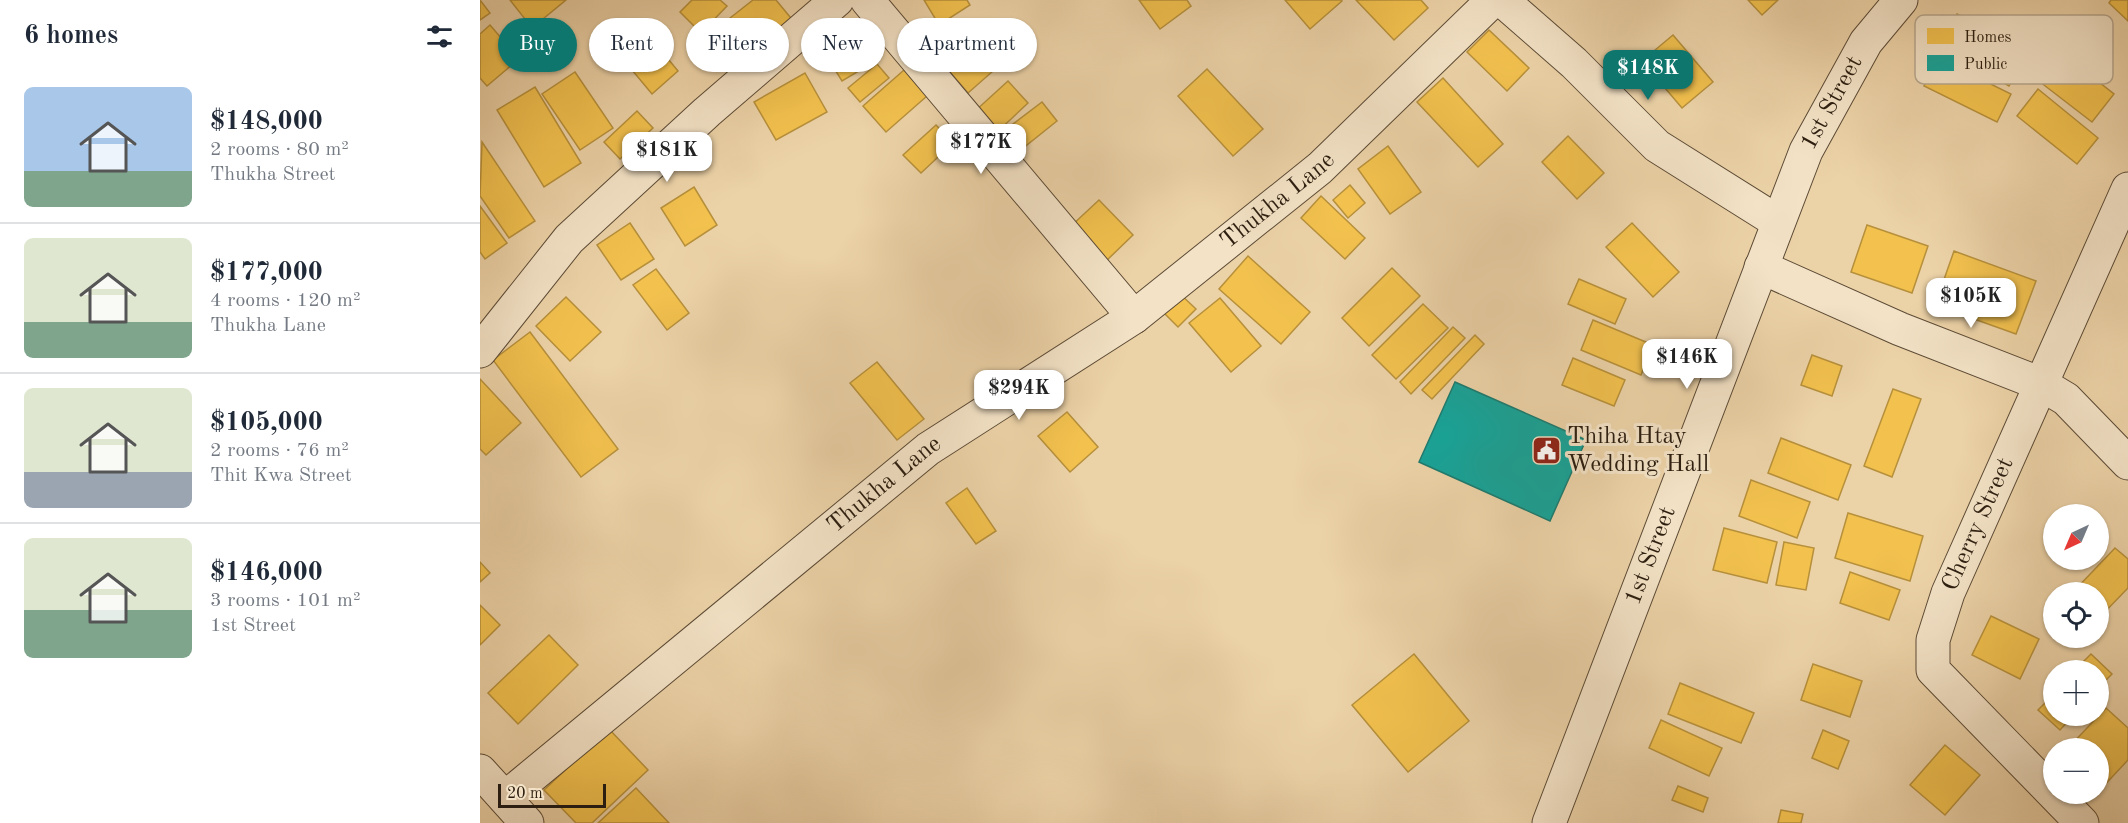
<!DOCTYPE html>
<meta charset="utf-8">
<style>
:root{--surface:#fff;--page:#f6f6f7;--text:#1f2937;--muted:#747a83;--line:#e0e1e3;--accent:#0f766e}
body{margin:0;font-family:"Old Standard TT",serif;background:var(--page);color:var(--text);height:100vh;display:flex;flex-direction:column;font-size:22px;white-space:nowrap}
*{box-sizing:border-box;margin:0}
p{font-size:20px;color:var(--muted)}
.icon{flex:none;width:33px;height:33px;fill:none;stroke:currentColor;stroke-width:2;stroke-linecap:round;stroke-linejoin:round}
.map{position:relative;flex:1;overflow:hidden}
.sheet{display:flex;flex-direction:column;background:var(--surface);width:480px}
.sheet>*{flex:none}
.banner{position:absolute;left:18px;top:18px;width:570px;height:54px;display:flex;gap:12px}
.needle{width:39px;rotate:224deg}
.tools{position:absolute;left:1563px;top:504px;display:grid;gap:12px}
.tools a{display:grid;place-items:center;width:66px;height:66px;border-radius:50%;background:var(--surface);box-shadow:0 2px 4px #0004;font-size:30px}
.scale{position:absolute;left:18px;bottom:15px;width:108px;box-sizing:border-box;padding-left:6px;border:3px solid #2c1e10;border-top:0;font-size:16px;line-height:21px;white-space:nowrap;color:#2c1e10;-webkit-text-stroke:4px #f3e2c6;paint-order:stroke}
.price{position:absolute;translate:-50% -51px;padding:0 14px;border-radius:12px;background:#fff;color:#222;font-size:20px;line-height:39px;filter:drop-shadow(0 2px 3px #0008)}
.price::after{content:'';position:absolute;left:50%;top:36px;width:18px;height:14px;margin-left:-9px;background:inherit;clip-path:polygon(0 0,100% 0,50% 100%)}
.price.active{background:var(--accent);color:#fff}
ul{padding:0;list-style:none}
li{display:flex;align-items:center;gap:18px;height:150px;padding:0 24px}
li+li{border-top:2px solid var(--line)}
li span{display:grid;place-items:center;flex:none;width:168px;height:120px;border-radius:9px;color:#555}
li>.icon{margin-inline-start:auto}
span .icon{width:72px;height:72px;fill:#fffc;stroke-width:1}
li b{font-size:26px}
h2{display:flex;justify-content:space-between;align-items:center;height:72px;padding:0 24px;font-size:26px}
.tag{padding:0 21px;border-radius:27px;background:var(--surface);box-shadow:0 2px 4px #0004;font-size:21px;line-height:54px}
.tag.active{background:var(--accent);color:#fff}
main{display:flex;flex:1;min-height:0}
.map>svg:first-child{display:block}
.homes{fill:#f2c14e;stroke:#b7903b;stroke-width:1.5}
.public{fill:#17a398;stroke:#1d7b6f;stroke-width:1.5}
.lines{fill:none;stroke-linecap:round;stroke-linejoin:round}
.minor-casing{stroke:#5c4b36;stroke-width:35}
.tertiary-casing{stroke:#5c4b36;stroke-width:35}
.minor{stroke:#f3e2c6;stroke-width:33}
.tertiary{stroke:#f3e2c6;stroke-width:33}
.labels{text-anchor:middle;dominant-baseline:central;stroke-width:6;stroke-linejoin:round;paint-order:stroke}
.street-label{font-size:24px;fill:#2c1e10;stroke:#f3e2c6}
.poi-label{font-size:24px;fill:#2c1e10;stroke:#f3e2c6;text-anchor:start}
.key{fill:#f3e2c6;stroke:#b7a78f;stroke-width:1.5}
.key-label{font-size:16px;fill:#2c1e10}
</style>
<main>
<section class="sheet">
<h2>6 homes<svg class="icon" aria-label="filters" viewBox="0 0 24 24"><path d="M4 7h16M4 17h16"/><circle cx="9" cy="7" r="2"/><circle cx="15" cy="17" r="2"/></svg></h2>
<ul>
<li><span style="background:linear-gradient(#a9c7e8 70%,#7fa58c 0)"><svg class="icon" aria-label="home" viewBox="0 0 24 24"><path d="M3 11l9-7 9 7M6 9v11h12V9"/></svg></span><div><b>$148,000</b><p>2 rooms · 80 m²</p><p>Thukha Street</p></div></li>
<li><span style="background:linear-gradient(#dfe7d0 70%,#7fa58c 0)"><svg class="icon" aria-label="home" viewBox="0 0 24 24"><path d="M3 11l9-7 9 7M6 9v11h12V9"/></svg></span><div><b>$177,000</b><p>4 rooms · 120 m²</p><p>Thukha Lane</p></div></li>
<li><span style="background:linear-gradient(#dfe7d0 70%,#9aa5b1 0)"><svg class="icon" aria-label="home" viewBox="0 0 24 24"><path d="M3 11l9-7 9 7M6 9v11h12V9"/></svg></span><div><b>$105,000</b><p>2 rooms · 76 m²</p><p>Thit Kwa Street</p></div></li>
<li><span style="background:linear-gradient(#dfe7d0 60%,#7fa58c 0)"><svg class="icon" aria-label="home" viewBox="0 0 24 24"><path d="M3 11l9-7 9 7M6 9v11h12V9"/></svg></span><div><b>$146,000</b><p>3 rooms · 101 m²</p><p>1st Street</p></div></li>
</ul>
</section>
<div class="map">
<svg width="1648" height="823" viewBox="0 0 1648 823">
<rect width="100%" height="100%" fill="#ecd2a7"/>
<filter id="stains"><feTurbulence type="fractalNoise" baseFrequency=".00333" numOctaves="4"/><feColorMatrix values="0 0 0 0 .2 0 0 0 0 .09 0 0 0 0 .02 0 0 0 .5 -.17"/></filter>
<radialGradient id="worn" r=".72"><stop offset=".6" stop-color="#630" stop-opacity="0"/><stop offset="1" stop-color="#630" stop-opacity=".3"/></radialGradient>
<g class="homes">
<polygon points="0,0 10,13 0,20"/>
<polygon points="30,0 86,0 52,28"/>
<polygon points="212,0 240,0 247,6 221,33 200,12"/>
<polygon points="273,0 296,0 315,23 278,52 250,18"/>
<polygon points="444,0 487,0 490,5 459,25"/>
<polygon points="659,0 707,0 711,6 680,29"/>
<polygon points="805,0 861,0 862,1 830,29"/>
<polygon points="876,0 941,0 948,8 914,40"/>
<polygon points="1268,0 1298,0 1282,15"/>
<polygon points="1631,0 1648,0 1648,21 1629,3"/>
<polygon points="1477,14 1547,54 1529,86 1460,46"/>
<polygon points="10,25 39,59 7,86 0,78 0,34"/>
<polygon points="1009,30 1049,68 1027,91 987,52"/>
<polygon points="1193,35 1233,82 1202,108 1162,61"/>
<polygon points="169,36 198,71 172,94 142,58"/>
<polygon points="378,37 394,62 362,81 347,57"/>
<polygon points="488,42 513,71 488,93 463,64"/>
<polygon points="1583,54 1634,94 1612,122 1560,82"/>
<polygon points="1458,58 1531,94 1517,122 1444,86"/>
<polygon points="397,64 409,78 380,102 368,88"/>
<polygon points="727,69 783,129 753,156 698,96"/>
<polygon points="424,70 447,96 406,132 383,106"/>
<polygon points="95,72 133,128 100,150 62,94"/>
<polygon points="325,73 347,112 296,140 274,102"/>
<polygon points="963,78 1023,144 998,167 937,102"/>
<polygon points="528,81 548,103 514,135 494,112"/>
<polygon points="55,87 101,163 64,187 17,110"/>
<polygon points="1558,89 1618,138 1597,164 1537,116"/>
<polygon points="562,102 577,121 532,157 516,137"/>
<polygon points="157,111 173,128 140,159 124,142"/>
<polygon points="456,125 473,143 441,173 423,155"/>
<polygon points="1088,136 1124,173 1097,199 1062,162"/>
<polygon points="2,142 55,221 29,238 0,196"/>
<polygon points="908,146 941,192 910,214 878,169"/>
<polygon points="870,185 885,203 868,218 853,200"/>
<polygon points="214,187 237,225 205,246 181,208"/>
<polygon points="841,196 885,238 865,259 821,218"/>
<polygon points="619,200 653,235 624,263 590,227"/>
<polygon points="0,206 27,243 5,259 0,252"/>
<polygon points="150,223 174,259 141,280 117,245"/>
<polygon points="1152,223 1199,272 1173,297 1126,247"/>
<polygon points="1387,225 1448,246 1432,293 1371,272"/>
<polygon points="1474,251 1556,281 1536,334 1455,305"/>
<polygon points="768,256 830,312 801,344 739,289"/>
<polygon points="912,268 940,296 889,346 862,318"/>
<polygon points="176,269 209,313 187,330 153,285"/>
<polygon points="1099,279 1146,299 1135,324 1088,304"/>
<polygon points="698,292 716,309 698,327 681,310"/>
<polygon points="86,297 121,332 90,361 56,326"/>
<polygon points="740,298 781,346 751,372 709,323"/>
<polygon points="943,304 968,328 916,379 892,355"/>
<polygon points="1113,320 1173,345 1161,375 1101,350"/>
<polygon points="973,327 985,338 931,394 920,382"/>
<polygon points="50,332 138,449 101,477 13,360"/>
<polygon points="995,335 1004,344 952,399 942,390"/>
<polygon points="1332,355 1362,366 1352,396 1321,385"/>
<polygon points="1093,358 1145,380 1134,406 1082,385"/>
<polygon points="397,362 444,419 417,440 370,383"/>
<polygon points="0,379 41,423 6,455 0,449"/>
<polygon points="1413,389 1441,399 1412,477 1384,466"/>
<polygon points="587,412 618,447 590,472 558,436"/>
<polygon points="1301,438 1371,465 1358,500 1288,473"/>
<polygon points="1271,480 1330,502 1317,538 1259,516"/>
<polygon points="487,488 516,531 496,544 466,503"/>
<polygon points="1368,513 1443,536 1430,581 1355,558"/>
<polygon points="1244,528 1297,542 1287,583 1233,570"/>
<polygon points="1304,542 1334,548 1326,590 1296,585"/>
<polygon points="1635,548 1648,559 1648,588 1618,619 1618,592 1593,592"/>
<polygon points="0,562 10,573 0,582"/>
<polygon points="1370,572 1420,590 1409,620 1360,603"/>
<polygon points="0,605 20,625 0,645"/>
<polygon points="1511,616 1559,639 1540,679 1492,655"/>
<polygon points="69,635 98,665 38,724 8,693"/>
<polygon points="934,654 989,721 928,772 872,705"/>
<polygon points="1611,654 1632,674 1618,688 1618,670 1595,670"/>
<polygon points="1333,664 1382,681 1370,717 1321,700"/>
<polygon points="1200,683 1274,713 1261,743 1188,714"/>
<polygon points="1574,694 1574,716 1593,716 1580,730 1558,710"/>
<polygon points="1626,708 1648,728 1648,760 1619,791 1618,748 1588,748"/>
<polygon points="1181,720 1242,748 1229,776 1169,748"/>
<polygon points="129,729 168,770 112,823 96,823 64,790"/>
<polygon points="1343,730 1369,741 1358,769 1332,758"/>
<polygon points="1465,745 1500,775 1465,815 1430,785"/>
<polygon points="1198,786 1228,798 1223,812 1192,800"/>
<polygon points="156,788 189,823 118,823"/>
<polygon points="1301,810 1323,814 1321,823 1298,823"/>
</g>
<polygon class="public" points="975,382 1106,440 1070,521 939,462"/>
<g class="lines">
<defs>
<g id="minor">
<polyline points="387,0 654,317"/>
<polyline points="1022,0 1094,63 1177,146 1298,222"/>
<polyline points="1281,267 1420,329 1561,384 1586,399 1648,463"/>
<polyline points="0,351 89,239 227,112 357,0"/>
<path id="s1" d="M25 798 448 449 654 317 840 168 1013 0"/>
<path id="s2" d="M1602 823 1453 670V640L1468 593 1648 189"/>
</g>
<g id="tertiary">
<polyline points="0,771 47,823"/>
<path id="s3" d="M1069 823 1326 151 1386 42 1421 0"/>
</g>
</defs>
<use href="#minor" class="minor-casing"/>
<use href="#tertiary" class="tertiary-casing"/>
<use href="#minor" class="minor"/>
<use href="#tertiary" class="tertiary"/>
</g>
<defs>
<symbol id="civic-square" viewBox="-11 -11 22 22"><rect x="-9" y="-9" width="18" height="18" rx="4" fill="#8f2418" stroke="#f3e2c6"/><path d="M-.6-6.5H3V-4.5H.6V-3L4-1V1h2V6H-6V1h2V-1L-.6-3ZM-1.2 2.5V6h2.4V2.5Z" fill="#fff"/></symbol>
</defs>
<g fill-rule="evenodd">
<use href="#civic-square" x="1050" y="434" width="33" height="33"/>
</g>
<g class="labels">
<g class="street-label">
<text stroke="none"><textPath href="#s3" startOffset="774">1st Street</textPath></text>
<text stroke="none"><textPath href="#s1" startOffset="978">Thukha Lane</textPath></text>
<text stroke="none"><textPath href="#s1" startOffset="492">Thukha Lane</textPath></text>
<text stroke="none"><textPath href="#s2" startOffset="368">Cherry Street</textPath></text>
<text stroke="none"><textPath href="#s3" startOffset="286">1st Street</textPath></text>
</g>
<g class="poi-label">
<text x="1087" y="437">Thiha Htay<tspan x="1087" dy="28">Wedding Hall</tspan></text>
</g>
</g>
<rect x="1435" y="15" width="198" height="69" rx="9" class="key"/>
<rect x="1447" y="28" width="27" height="16" fill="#f2c14e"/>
<rect x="1447" y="55" width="27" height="16" fill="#17a398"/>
<g class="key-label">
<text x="1484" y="42">Homes</text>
<text x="1484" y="69">Public</text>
</g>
<rect width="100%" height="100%" filter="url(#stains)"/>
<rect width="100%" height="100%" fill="url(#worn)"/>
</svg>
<div class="tools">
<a><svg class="needle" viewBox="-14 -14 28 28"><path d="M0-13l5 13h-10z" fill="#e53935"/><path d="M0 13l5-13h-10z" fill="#747a83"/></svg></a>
<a><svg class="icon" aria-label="locate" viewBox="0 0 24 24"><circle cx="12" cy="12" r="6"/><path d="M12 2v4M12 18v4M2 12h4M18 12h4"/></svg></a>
<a>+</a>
<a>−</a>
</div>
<div class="scale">20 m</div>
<b class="price active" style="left:1168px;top:101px">$148K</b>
<b class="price" style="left:501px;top:175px">$177K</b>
<b class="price" style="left:187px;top:183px">$181K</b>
<b class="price" style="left:1491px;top:329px">$105K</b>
<b class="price" style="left:1207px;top:390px">$146K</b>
<b class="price" style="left:539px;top:421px">$294K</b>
<div class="banner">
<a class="tag active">Buy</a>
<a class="tag">Rent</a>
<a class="tag">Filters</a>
<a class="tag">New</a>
<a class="tag">Apartment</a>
</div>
</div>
</main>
